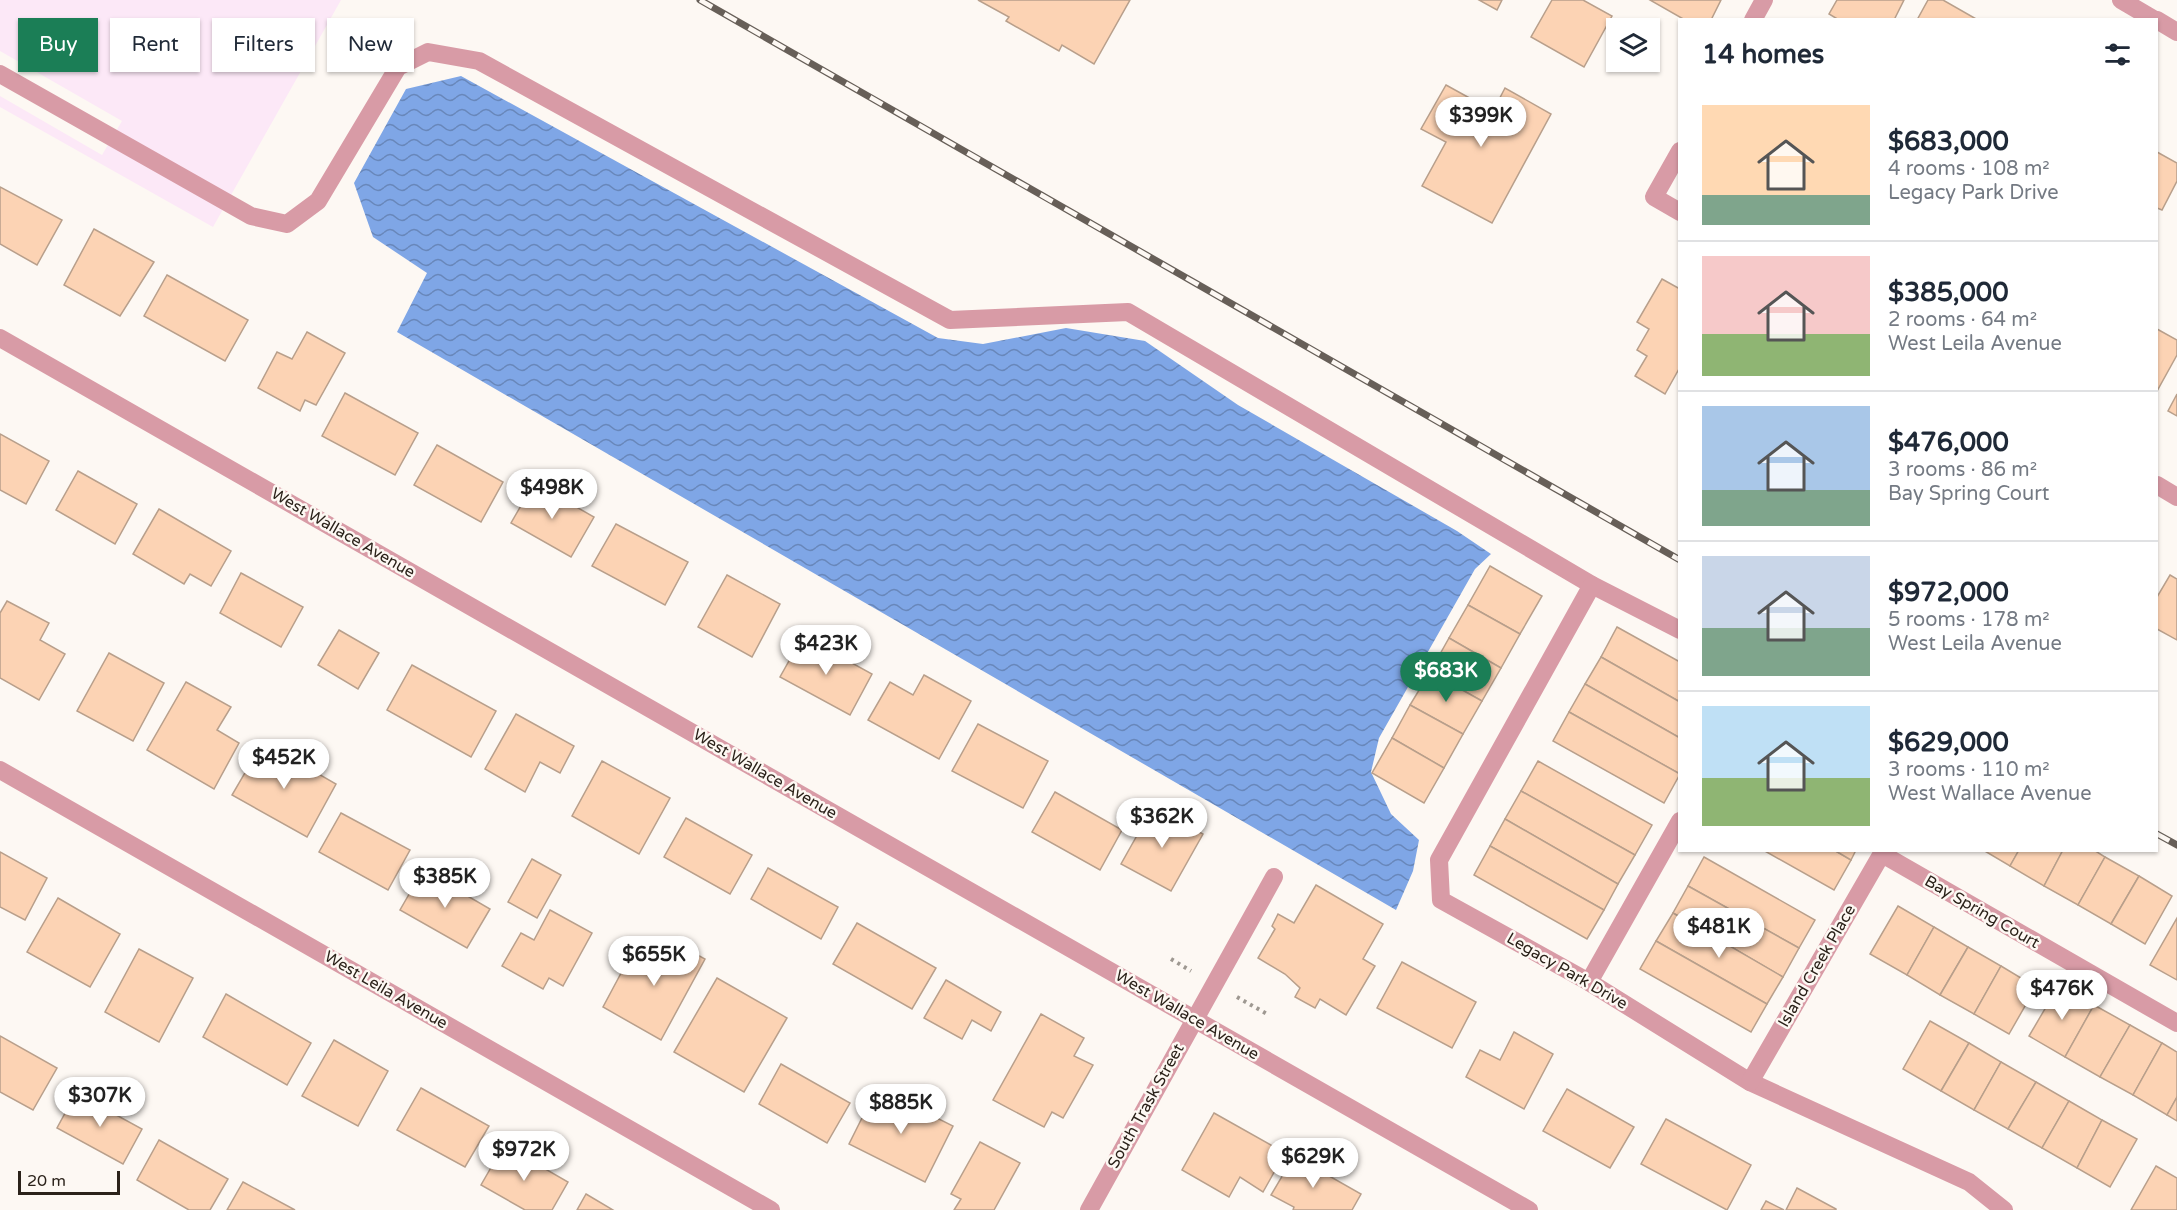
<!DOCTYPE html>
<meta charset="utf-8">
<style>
:root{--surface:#fff;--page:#f2f2f3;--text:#1f2937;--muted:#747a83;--line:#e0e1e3;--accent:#1b7e56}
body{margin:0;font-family:"Varela Round",sans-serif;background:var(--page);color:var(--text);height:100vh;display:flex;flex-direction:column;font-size:22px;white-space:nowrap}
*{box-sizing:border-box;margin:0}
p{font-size:20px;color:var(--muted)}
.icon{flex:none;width:33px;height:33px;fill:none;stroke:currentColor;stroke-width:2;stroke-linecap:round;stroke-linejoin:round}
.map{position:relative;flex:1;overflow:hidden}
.sheet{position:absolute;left:1678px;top:18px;width:480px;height:834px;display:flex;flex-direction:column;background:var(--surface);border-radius:0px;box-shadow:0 2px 4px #0004}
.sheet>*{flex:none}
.top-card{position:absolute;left:18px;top:18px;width:570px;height:54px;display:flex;gap:12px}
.tools{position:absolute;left:1606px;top:18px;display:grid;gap:12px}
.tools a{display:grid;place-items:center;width:54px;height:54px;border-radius:0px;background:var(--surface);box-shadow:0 2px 4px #0004;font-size:30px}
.scale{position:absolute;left:18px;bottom:15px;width:102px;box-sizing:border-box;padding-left:6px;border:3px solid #2b221a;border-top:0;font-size:16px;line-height:21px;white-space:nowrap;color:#2b221a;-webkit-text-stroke:4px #fdf8f3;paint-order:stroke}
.price{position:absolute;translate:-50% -51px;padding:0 14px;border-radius:21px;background:#fff;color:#222;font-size:20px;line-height:39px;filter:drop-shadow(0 2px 3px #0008)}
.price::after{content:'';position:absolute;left:50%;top:36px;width:18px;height:14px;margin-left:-9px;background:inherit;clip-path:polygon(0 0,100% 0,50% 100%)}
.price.on{background:var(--accent);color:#fff}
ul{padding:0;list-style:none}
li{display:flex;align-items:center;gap:18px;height:150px;padding:0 24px}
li+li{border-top:2px solid var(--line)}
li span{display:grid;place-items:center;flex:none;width:168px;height:120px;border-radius:0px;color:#555}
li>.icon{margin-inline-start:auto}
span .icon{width:72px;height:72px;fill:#fffc;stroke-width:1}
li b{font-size:26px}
h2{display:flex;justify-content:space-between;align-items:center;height:72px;padding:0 24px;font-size:26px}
.tag{padding:0 21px;border-radius:0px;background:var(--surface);box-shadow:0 2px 4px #0004;font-size:21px;line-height:54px}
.tag.on{background:var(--accent);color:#fff}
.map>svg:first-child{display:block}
.commercial{fill:#fce8f7}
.water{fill:url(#water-waves)}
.building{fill:#fcd3b4;stroke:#b89f8b;stroke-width:1.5}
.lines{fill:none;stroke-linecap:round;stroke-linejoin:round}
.path{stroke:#9e9891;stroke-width:4;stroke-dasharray:3 4.5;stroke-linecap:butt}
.minor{stroke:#d89ba6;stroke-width:18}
.rail-casing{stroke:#675f58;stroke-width:7}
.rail{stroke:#fdf8f3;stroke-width:4.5;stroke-dasharray:14;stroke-linecap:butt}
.labels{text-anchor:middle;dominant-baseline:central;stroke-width:5;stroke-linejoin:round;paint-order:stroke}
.street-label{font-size:16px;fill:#2b221a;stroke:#fdf8f3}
</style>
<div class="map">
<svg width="2177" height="1210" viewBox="0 0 2177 1210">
<defs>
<pattern id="water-waves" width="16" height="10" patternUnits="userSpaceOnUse" patternTransform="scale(1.5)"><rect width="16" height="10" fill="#7fa6e6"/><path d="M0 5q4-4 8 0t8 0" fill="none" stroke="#6887ba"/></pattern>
</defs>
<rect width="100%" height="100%" fill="#fdf8f3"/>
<polygon class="commercial" points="0,0 341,0 213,227 0,107 0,96 102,155 122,121 0,51"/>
<polygon class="water" points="461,76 938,338 983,344 1066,328 1145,341 1238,405 1457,531 1491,554 1475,569 1379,738 1371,772 1391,814 1419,840 1413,871 1396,910 397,332 427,273 373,237 354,183 406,89"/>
<g class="building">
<polygon points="978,0 1130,0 1094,64 1062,45 1059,51 1006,21 1009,17"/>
<polygon points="1479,0 1502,0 1497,10"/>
<polygon points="1552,0 1583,0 1612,16 1584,67 1531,37"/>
<polygon points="1650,0 1721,0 1711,20 1685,20"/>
<polygon points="1837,0 1904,0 1894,20 1839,20 1829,14"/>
<polygon points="1928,0 1943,0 1978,20 1917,20"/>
<polygon points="1446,85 1493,111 1505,88 1551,114 1492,223 1422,186 1446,142 1421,129"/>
<polygon points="2157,152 2177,163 2177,181 2162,210 2157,208"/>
<polygon points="0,187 62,220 37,265 0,244"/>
<polygon points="94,229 154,262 120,316 64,285"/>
<polygon points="167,275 248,320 225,361 144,316"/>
<polygon points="1662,279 1680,289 1680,367 1665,394 1635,376 1647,356 1637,350 1649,329 1637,322"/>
<polygon points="2157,329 2177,340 2177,355 2157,391"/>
<polygon points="307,332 345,353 316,405 305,400 300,411 258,388 277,352 292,359"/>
<polygon points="345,393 418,433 395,475 322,436"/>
<polygon points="2177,394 2177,416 2168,411"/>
<polygon points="0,434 49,461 26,504 0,490"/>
<polygon points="437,445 503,482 481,522 414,485"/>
<polygon points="78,471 137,504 115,544 56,510"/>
<polygon points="534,483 594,517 571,557 511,523"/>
<polygon points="159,509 231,551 211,586 190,574 184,584 133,554"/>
<polygon points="616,524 688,562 665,605 592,566"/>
<polygon points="1490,566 1542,596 1520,634 1468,605"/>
<polygon points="241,573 303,607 281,647 220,613"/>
<polygon points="727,575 780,604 752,657 698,627"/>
<polygon points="2170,575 2177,579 2177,640 2157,629 2157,597"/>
<polygon points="7,601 49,623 40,640 65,654 39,700 0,678 0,613"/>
<polygon points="1468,605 1520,634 1501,668 1449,638"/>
<polygon points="1617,627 1680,662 1680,702 1601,657"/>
<polygon points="339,630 379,653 358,689 318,665"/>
<polygon points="803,636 872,674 850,715 780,677"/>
<polygon points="1449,638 1501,668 1482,701 1430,672"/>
<polygon points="109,653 164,683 133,741 77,711"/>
<polygon points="1601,657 1680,702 1680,738 1585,684"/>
<polygon points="412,665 496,711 471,757 387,710"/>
<polygon points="1430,672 1482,701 1463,734 1410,705"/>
<polygon points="924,675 971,701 939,759 868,720 890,682 913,695"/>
<polygon points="186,682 231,707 217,730 239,743 214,789 147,750"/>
<polygon points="1585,684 1680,738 1680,774 1569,712"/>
<polygon points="1410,705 1463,734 1444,768 1392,738"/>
<polygon points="1569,712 1680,774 1664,803 1553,741"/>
<polygon points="516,714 574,746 560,773 540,762 525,792 485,769"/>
<polygon points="978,724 1048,761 1023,808 952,771"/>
<polygon points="1392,738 1444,768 1424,803 1372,773"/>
<polygon points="263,742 336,784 307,837 232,795"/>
<polygon points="602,761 670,798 639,854 572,816"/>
<polygon points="1538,761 1652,825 1635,855 1521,791"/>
<polygon points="1521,791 1635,855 1618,884 1505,819"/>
<polygon points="1055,792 1122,830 1100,870 1032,832"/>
<polygon points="1153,807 1203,834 1171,891 1121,864"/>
<polygon points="341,813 410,850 388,890 319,852"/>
<polygon points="686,818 752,855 730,894 664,857"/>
<polygon points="1505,819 1618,884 1604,910 1490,846"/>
<polygon points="1490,846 1604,910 1587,939 1474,875"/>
<polygon points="1763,850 1834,850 1851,860 1834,890"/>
<polygon points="1834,850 1856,850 1851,860"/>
<polygon points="1983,850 2019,850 2010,866"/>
<polygon points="2019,850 2063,850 2044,886 2010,866"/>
<polygon points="2063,850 2094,850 2105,857 2078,905 2044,886"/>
<polygon points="0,852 47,878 25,920 0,907"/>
<polygon points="1704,857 1815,920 1799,948 1688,886"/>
<polygon points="2105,857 2139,876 2111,924 2078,905"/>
<polygon points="532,859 561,875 537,918 508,902"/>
<polygon points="768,868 838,907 821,939 751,899"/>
<polygon points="423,870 490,909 467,948 400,910"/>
<polygon points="2139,876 2172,896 2145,944 2111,924"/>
<polygon points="1316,885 1383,924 1363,959 1375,966 1346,1015 1320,999 1315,1008 1295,997 1300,988 1285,974 1258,958 1275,929 1272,926 1278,914 1294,923"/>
<polygon points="1688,886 1799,948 1783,977 1673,913"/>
<polygon points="58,898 120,934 90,987 27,952"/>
<polygon points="1898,906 1934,927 1907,975 1870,954"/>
<polygon points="550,910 592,933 563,986 549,978 543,989 502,966 521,933 534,940"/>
<polygon points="1673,913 1783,977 1767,1004 1656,941"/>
<polygon points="2177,918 2177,980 2150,965"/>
<polygon points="857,923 936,968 912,1009 833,964"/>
<polygon points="1934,927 1968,947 1940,995 1907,975"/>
<polygon points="665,937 705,959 661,1040 603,1007 635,947 654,958"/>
<polygon points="1656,941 1767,1004 1751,1032 1640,969"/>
<polygon points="1968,947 2001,966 1974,1014 1940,995"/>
<polygon points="139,949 193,978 159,1042 105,1012"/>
<polygon points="1402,962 1476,1002 1452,1048 1377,1008"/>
<polygon points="2001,966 2036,987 2009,1034 1974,1014"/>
<polygon points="717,978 787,1018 744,1092 674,1052"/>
<polygon points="946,980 1001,1012 991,1031 972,1020 962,1039 924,1018"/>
<polygon points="2059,985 2094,1005 2065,1057 2029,1036"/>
<polygon points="226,994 311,1043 287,1085 203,1037"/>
<polygon points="2094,1005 2130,1025 2100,1077 2065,1057"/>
<polygon points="1041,1014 1084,1038 1074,1056 1093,1065 1063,1118 1052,1112 1044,1127 993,1100"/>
<polygon points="1930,1021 1969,1043 1941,1091 1903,1069"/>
<polygon points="2130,1025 2162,1043 2133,1095 2100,1077"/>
<polygon points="1514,1032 1553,1054 1524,1109 1466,1077 1480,1050 1500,1060"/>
<polygon points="0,1036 57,1068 33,1110 0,1092"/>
<polygon points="334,1040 388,1071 358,1126 302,1096"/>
<polygon points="1969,1043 2001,1062 1974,1110 1941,1091"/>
<polygon points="2162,1043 2177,1052 2177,1097 2167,1115 2133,1095"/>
<polygon points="2001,1062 2036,1082 2008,1129 1974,1110"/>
<polygon points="781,1064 850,1103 827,1143 759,1104"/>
<polygon points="2036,1082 2069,1101 2042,1148 2008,1129"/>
<polygon points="421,1088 489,1126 465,1167 397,1130"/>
<polygon points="877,1088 953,1126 925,1182 849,1144"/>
<polygon points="1567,1089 1634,1127 1610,1168 1543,1131"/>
<polygon points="76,1093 142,1129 123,1164 57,1128"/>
<polygon points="2177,1097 2177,1121 2167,1115"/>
<polygon points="2069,1101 2102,1120 2077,1168 2042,1148"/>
<polygon points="1214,1113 1285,1153 1263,1192 1240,1177 1229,1197 1182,1170"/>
<polygon points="1666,1119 1751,1165 1727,1210 1641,1164"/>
<polygon points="2102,1120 2137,1139 2110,1187 2077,1168"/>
<polygon points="159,1140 228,1179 210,1210 189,1210 137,1180"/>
<polygon points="980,1142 1020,1163 994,1210 954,1210 961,1199 951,1194"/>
<polygon points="504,1145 568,1182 552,1210 525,1210 481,1185"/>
<polygon points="1294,1156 1361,1194 1352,1210 1293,1210 1294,1207 1271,1195"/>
<polygon points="2156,1166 2177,1178 2177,1210 2131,1210"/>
<polygon points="243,1182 295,1210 227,1210"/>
<polygon points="1797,1188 1836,1209 1836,1210 1786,1210"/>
<polygon points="586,1194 613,1210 577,1210"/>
<polygon points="1766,1201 1784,1210 1761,1210"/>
</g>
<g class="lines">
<g class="path">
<polyline points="1171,959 1191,971"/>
<polyline points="1237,997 1267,1014"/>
</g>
<g class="minor">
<polyline points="2121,0 2155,20"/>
<polyline points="1753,20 1764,0"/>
<polyline points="2157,20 2177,32"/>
<polyline points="0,74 251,216 287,224 318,201 398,67 428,52 479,61 950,320 1128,312 1592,585 1680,630"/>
<polyline points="1680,151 1654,197 1680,212"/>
<polyline points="0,338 1529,1210"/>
<polyline points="2157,485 2177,497"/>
<polyline points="1592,585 1439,860 1441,900 1589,982 1750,1082 1969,1182 2004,1210"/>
<polyline points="0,770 771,1210"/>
<polyline points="1882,854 2177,1023"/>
<polyline points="1589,982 1680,821"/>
<polyline points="1750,1082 1884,850"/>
<polyline points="1089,1210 1274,877"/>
</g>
<defs>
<g id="rail">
<polyline points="700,0 1680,560"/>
<polyline points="2157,834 2177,845"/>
</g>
</defs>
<use href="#rail" class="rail-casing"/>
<use href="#rail" class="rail"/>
</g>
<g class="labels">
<g class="street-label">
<text transform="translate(343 533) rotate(30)">West Wallace Avenue</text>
<text transform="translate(765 774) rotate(30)">West Wallace Avenue</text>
<text transform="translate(1982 912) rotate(30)">Bay Spring Court</text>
<text transform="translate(1817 966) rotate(-60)">Island Creek Place</text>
<text transform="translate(1567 971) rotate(30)">Legacy Park Drive</text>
<text transform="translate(386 990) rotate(30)">West Leila Avenue</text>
<text transform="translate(1187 1015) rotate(30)">West Wallace Avenue</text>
<text transform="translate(1146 1106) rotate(-61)">South Trask Street</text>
</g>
</g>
</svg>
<div class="tools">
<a><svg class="icon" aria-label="layers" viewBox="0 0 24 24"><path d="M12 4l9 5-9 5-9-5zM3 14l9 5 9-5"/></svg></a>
</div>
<div class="scale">20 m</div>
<b class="price" style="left:1481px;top:148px">$399K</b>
<b class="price" style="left:552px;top:520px">$498K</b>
<b class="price" style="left:826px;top:676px">$423K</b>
<b class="price on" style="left:1446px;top:703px">$683K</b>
<b class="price" style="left:284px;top:790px">$452K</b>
<b class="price" style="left:1162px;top:849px">$362K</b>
<b class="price" style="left:445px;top:909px">$385K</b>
<b class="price" style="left:1719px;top:959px">$481K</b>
<b class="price" style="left:654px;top:987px">$655K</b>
<b class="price" style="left:2062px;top:1021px">$476K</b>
<b class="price" style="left:100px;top:1128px">$307K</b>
<b class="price" style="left:901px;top:1135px">$885K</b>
<b class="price" style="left:524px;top:1182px">$972K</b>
<b class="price" style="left:1313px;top:1189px">$629K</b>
<div class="top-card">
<a class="tag on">Buy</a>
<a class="tag">Rent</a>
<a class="tag">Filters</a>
<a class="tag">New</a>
</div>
<section class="sheet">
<h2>14 homes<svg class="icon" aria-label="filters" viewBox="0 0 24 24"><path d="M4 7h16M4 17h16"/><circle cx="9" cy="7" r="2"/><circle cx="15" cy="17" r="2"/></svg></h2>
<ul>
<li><span style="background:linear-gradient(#ffd9b3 75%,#7fa58c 0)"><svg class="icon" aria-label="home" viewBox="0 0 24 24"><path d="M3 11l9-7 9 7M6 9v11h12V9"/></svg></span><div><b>$683,000</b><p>4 rooms · 108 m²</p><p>Legacy Park Drive</p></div></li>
<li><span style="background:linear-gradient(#f6c9c9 65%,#8fb573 0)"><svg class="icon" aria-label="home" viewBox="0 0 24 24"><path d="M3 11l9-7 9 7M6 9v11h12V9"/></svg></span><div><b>$385,000</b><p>2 rooms · 64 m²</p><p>West Leila Avenue</p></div></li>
<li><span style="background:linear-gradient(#a9c7e8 70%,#7fa58c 0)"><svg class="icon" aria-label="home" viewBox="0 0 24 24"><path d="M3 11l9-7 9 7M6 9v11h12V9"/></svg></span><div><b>$476,000</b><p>3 rooms · 86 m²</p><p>Bay Spring Court</p></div></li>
<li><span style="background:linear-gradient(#c9d6e8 60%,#7fa58c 0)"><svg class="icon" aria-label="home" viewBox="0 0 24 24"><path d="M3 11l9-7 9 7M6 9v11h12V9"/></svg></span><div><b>$972,000</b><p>5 rooms · 178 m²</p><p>West Leila Avenue</p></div></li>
<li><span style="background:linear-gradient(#bfe0f5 60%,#8fb573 0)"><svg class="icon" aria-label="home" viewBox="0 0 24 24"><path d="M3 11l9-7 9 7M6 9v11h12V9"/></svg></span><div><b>$629,000</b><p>3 rooms · 110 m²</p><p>West Wallace Avenue</p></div></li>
</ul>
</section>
</div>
